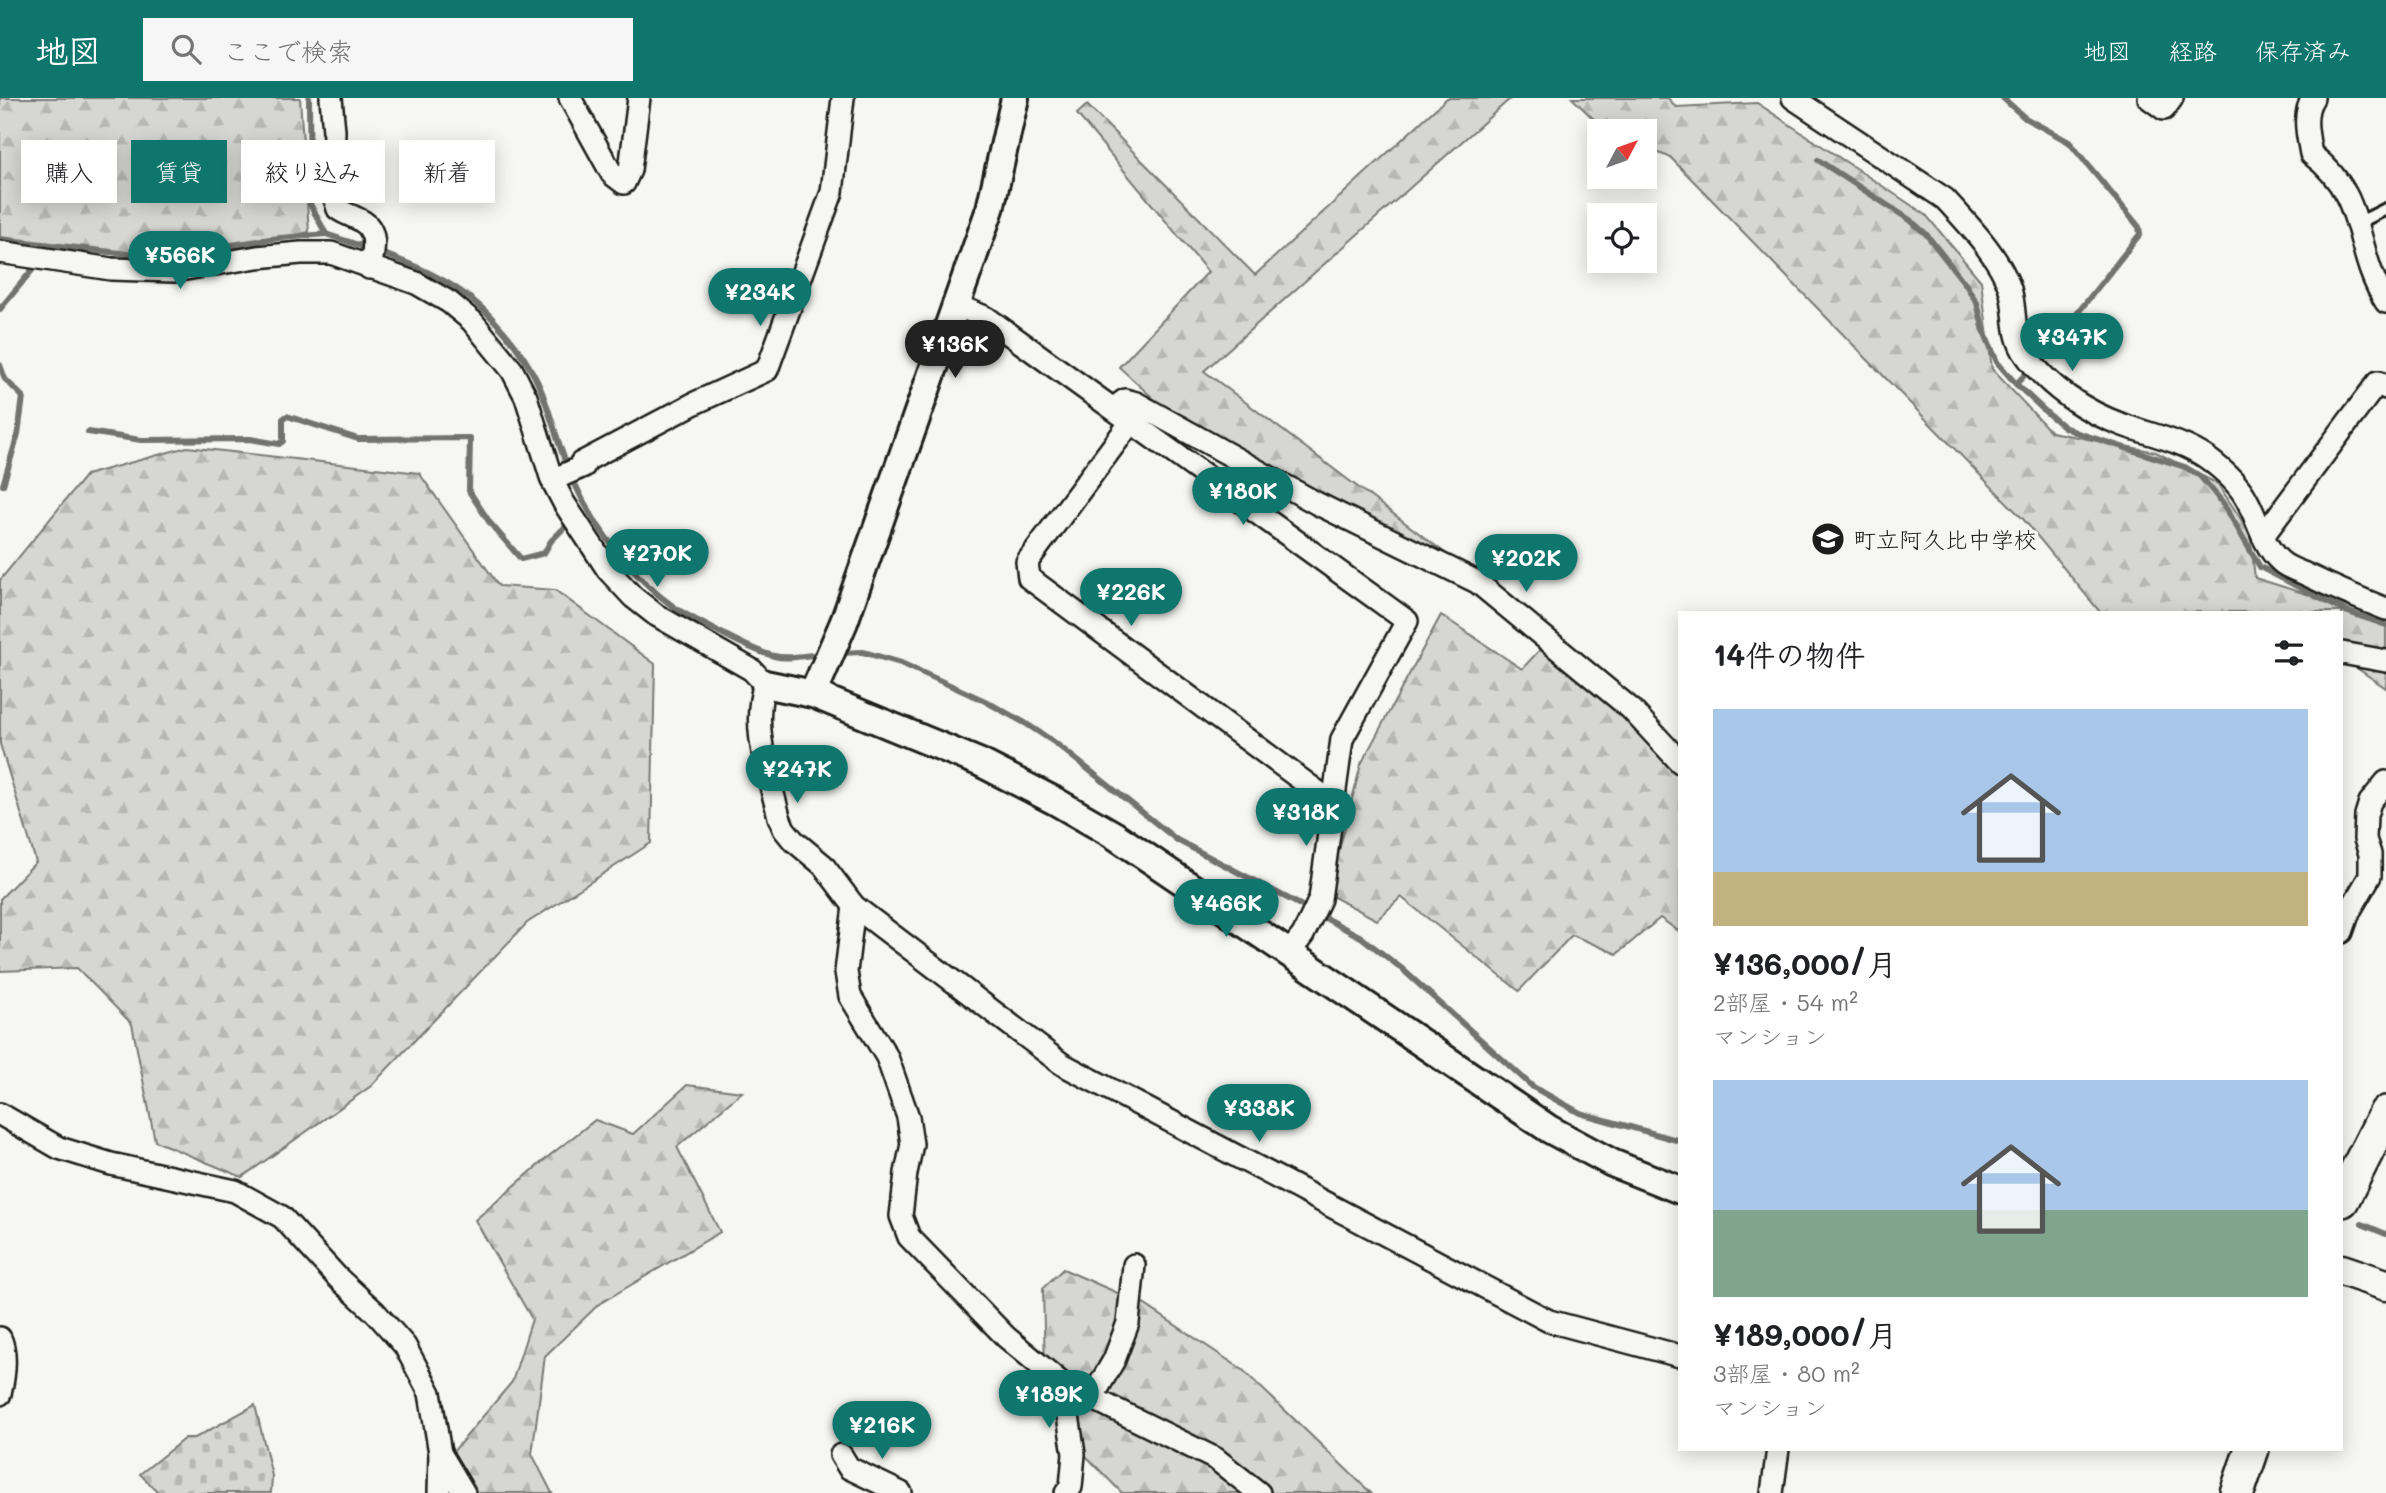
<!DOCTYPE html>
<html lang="ja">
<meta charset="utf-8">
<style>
:root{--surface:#fff;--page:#f6f6f6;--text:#202124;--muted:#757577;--accent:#0f766e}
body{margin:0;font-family:Mali,"Klee One",sans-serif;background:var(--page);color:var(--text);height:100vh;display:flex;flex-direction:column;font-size:26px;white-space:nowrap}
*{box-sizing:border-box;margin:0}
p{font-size:23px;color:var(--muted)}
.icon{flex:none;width:38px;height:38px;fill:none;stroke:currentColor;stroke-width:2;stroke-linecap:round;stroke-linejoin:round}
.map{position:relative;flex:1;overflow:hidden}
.panel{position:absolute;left:1678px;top:513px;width:665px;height:840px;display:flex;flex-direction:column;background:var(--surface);border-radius:0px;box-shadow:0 4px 18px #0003}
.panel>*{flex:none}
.banner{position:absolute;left:21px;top:42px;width:665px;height:63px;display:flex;gap:14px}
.needle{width:46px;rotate:49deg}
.buttons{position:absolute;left:1587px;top:21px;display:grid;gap:14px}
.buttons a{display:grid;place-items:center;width:70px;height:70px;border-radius:0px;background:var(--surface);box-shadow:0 4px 18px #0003;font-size:35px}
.price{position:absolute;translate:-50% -60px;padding:0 16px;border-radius:24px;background:var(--accent);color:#fff;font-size:23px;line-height:46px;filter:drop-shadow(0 2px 4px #0008)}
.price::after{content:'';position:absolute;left:50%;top:42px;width:21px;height:16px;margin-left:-10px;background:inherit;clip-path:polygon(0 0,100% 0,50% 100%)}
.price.active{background:#222;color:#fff}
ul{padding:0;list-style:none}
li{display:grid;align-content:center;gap:14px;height:371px;padding:0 35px}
li span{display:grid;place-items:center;height:217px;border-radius:0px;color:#555}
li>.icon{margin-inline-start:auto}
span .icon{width:126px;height:126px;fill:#fffc;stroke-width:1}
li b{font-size:30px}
h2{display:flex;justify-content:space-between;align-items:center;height:84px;padding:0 35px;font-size:30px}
.pill{padding:0 24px;border-radius:0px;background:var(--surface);box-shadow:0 4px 18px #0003;font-size:24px;line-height:63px}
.pill.active{background:var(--accent);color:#fff}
header{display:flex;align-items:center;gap:42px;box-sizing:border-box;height:98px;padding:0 35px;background:var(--accent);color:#fff}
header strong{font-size:33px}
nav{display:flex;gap:38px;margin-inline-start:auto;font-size:24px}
.search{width:490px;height:63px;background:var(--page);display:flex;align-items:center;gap:18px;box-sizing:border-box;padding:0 24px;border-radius:0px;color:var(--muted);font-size:26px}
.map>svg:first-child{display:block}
.forest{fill:url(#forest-firs);stroke:#797977;stroke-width:2}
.cemetery{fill:url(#cemetery-stones);stroke:#797977;stroke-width:2}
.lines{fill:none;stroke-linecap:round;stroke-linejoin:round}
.stream{stroke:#727271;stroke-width:6}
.service-casing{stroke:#1c1c1c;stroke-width:16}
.minor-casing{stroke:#1c1c1c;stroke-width:26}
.tertiary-casing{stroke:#1c1c1c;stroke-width:32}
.secondary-casing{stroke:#1c1c1c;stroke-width:35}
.primary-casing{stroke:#1c1c1c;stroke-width:38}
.service{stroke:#f6f6f2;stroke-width:10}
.minor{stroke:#f6f6f2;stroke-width:21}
.tertiary{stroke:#f6f6f2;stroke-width:26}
.secondary{stroke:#f6f6f2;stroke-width:30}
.primary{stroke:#f6f6f2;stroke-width:33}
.labels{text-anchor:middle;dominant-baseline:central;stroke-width:7;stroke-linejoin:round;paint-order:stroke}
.poi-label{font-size:23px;fill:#1c1c1c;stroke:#f6f6f2;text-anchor:start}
</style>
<header>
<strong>地図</strong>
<div class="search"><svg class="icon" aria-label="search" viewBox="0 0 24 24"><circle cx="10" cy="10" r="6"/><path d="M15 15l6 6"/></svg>ここで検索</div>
<nav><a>地図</a><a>経路</a><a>保存済み</a></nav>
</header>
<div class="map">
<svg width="2386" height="1395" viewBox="0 0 2386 1395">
<defs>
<pattern id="forest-firs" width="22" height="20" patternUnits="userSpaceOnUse" patternTransform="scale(1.75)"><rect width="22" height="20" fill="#d6d6d2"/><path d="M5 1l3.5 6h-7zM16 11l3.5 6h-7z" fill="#b7b7b4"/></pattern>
<pattern id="cemetery-stones" width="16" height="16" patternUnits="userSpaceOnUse" patternTransform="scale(1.75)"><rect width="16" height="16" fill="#d6d6d2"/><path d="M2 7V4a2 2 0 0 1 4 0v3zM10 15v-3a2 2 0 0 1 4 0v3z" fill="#b7b7b4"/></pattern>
</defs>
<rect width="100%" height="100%" fill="#f6f6f2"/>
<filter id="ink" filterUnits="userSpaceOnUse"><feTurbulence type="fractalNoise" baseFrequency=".0143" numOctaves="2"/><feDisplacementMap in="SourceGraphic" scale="14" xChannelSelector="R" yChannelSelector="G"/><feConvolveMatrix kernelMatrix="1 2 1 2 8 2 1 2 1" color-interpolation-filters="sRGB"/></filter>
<g filter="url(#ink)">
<g class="forest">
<polygon points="0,0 300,0 309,134 182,162 0,146"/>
<polygon points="1447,0 1511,0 1204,273 1465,470 1166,312 1119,269 1208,174 1077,16 1087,7 1255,177"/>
<polygon points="1572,0 1668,0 1676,9 1757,5 1926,117 1981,183 1992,271 2051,334 2156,354 2218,386 2250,435 2255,480 2386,521 2386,590 2342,560 2342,514 2100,514 2024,422 1670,59 1645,51 1645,33 1606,33"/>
<polygon points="187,349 419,375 499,488 555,492 655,566 651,745 527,825 371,988 242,1079 155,1043 132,926 77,870 0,873 0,801 36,764 0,646 0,482 86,377"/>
<polygon points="1441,517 1522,571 1546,545 1680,671 1680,834 1660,820 1617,856 1572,837 1519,893 1401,799 1377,822 1328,796 1361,666"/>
<polygon points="687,987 742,994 677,1049 720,1134 599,1206 545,1258 532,1356 552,1395 475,1395 452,1355 512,1284 532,1221 475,1122 549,1058 595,1022 633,1036"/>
<polygon points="1063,1171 1145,1207 1243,1272 1371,1395 1122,1395 1081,1353 1045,1271 1043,1190"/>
</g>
<polygon class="cemetery" points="255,1307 272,1378 271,1395 159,1395 140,1376 185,1340 195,1340"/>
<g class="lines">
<g class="stream">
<path d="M309 0 310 106 326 136C383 156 447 173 490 218 510 239 530 265 541 292 553 321 559 353 573 382 594 429 632 479 674 509 690 520 708 528 725 537 741 545 757 554 774 558 788 562 807 557 821 556"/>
<polyline points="2003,0 2025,20 2069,44 2139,129 2140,136 2046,255 2016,286"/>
<polyline points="1818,62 1910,122 1926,136 1966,187 1977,205 1984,233 1997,264 2016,286 2047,315 2064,329 2075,334 2185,369 2200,378 2223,405 2260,469 2345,513 2386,527"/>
<polyline points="0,141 154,159 270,141 326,136"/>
<polyline points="0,211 33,171 34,162"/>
<polyline points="0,267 5,281 23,299 18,336 3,387"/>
<polyline points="88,334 141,342 250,341 279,346 283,343 283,321 287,318 358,341 470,340 469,393 490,425 521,461 544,455 551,443 570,424"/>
<polyline points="839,555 863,554 901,565 985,603 1025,625 1054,644 1177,742 1361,839 1401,870 1533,989 1580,1015 1680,1043"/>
<polyline points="2362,1126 2386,1136"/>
</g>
<defs>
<polyline id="service" points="2358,125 2386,111"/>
<g id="minor">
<path d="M331 0 334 33 332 91 338 111C345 116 353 118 360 122 378 131 375 153 369 170"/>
<polyline points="570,0 612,76 624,85 630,72 639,0"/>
<path d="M1793 0 1945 101C1967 125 2000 159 2010 191 2017 214 2011 236 2026 257 2049 290 2086 314 2123 327 2152 337 2182 343 2207 360 2222 371 2239 386 2247 402 2258 422 2263 448 2280 463 2286 469 2295 472 2303 475 2330 488 2358 500 2386 511"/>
<polyline points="2149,0 2164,11 2172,0"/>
<path d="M2313 0C2302 16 2308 39 2311 56 2369 100 2352 151 2386 204"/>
<path d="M0 154 111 171 174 173 257 159 301 155H331L416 185 449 204 472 223 512 272 526 299 552 382 564 405 608 472 633 499 656 517 752 572 765 586C750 628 769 677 779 719L784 731 793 742 823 767 854 808 1062 966 1549 1223 1680 1258"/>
<polyline points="956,207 987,220 1407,523 1342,641 1320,801 1303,837 1289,855"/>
<polyline points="1114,310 1125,302 1136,305 1316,405 1477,484 1631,611 1680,664"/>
<polyline points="1131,324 1027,464 1029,480 1334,706"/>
<polyline points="552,382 584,368 581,365 695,305 767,272 832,94 843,0"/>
<polyline points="2263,438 2378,284 2386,290"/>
<polyline points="2342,555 2386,563"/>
<polyline points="854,808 846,874 850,898 887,959 908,1019 912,1046 906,1075 901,1118 909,1139 1006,1239 1072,1294 1092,1300 1216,1361 1259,1395"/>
<polyline points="2342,834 2349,814 2370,778 2370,756 2365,741 2366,717 2370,704 2386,684"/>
<polyline points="0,1016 59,1050 111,1066 235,1093 282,1119 338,1180 375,1214 405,1248 430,1295 440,1355 439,1395"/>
<path d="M0 1240C7 1255 4 1279 0 1296"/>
<polyline points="1092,1300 1114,1262 1128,1225 1134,1167"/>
<polyline points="440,1355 464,1395"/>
<polyline points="841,1357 849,1370 901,1395"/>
<polyline points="1066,1395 1071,1389 1074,1356 1066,1305 1072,1294"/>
<polyline points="1772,1395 1778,1351"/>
</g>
<g id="tertiary">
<polyline points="765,586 813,596 981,665 1055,703 1114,737 1549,1031 1612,1065 1680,1092"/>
<polyline points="813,596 844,524 990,111 1015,0"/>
</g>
<polyline id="secondary" points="2342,1172 2386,1187"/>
<g id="primary">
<polyline points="2342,1102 2386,1015"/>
<polyline points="2237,1395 2252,1351"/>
</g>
</defs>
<use href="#service" class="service-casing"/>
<use href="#minor" class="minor-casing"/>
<use href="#tertiary" class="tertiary-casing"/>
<use href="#secondary" class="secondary-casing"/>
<use href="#primary" class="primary-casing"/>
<use href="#service" class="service"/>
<use href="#minor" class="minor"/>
<use href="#tertiary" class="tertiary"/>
<use href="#secondary" class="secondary"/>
<use href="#primary" class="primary"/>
</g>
</g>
<defs>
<symbol id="school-disc" viewBox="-11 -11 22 22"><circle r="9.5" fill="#1c1c1c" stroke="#f6f6f2"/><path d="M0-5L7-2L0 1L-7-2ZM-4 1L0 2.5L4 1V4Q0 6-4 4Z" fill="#fff"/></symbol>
</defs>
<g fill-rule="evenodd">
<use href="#school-disc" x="1809" y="422" width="38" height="38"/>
</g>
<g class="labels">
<g class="poi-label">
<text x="1853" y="441">町立阿久比中学校</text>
</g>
</g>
</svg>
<div class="buttons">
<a><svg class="needle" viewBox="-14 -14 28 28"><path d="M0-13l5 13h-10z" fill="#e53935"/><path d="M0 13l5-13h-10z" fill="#757577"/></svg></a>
<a><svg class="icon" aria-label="locate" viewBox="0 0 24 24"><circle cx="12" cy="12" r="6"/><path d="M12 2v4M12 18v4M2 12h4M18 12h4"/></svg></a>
</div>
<b class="price" style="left:180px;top:193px">¥566K</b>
<b class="price" style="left:760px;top:230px">¥234K</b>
<b class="price" style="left:2072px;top:275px">¥347K</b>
<b class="price active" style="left:955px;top:282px">¥136K</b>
<b class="price" style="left:1243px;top:429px">¥180K</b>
<b class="price" style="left:657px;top:491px">¥270K</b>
<b class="price" style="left:1526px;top:496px">¥202K</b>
<b class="price" style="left:1131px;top:530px">¥226K</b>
<b class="price" style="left:797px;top:707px">¥247K</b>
<b class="price" style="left:1306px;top:750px">¥318K</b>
<b class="price" style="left:1226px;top:841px">¥466K</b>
<b class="price" style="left:1259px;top:1046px">¥338K</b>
<b class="price" style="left:1049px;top:1332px">¥189K</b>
<b class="price" style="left:882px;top:1363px">¥216K</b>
<div class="banner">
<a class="pill">購入</a>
<a class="pill active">賃貸</a>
<a class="pill">絞り込み</a>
<a class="pill">新着</a>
</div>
<section class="panel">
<h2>14件の物件<svg class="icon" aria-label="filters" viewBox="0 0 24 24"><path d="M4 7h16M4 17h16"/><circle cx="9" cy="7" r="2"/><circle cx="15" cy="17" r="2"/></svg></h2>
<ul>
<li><span style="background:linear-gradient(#a9c7e8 75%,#c2b280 0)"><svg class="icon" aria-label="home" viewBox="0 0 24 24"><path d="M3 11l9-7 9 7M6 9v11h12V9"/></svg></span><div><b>¥136,000/月</b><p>2部屋 · 54 m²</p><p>マンション</p></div></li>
<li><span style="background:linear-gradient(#a9c7e8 60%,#7fa58c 0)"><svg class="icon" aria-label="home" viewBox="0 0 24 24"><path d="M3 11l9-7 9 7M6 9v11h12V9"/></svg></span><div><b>¥189,000/月</b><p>3部屋 · 80 m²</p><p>マンション</p></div></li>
</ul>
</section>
</div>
